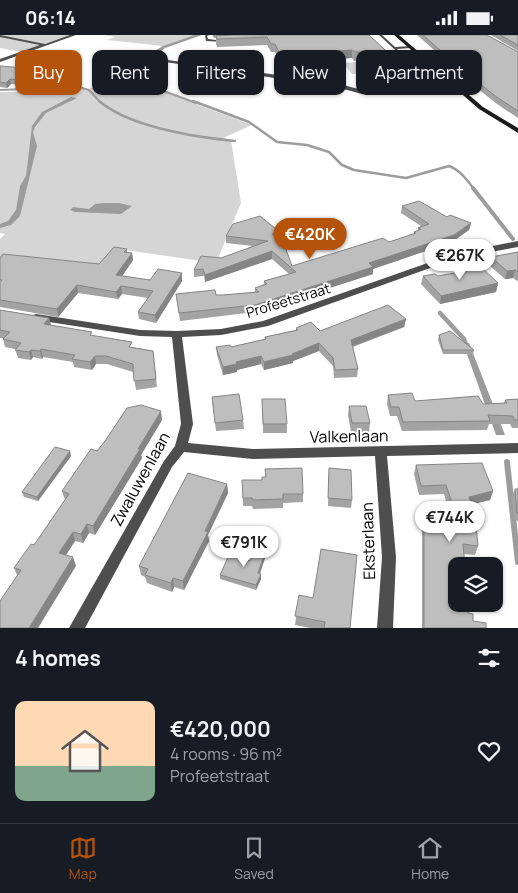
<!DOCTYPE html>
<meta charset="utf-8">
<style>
:root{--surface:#171b24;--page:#20242c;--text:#f1f3f6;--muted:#9ea1a6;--line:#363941;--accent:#b45309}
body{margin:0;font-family:Manrope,sans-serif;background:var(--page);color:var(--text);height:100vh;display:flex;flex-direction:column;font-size:19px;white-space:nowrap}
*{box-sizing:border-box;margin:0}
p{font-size:16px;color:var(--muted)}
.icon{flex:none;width:28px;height:28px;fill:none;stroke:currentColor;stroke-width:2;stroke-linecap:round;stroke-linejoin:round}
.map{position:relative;height:593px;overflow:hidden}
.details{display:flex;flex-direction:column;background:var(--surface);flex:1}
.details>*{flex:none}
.guide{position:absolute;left:15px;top:15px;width:489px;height:45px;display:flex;gap:10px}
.buttons{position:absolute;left:448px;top:522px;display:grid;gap:10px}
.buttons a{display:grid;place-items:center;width:55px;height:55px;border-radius:10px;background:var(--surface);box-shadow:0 1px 4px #0004;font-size:25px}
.price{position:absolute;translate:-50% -42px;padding:0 11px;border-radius:18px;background:#fff;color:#222;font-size:16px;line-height:32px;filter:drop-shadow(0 1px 2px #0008)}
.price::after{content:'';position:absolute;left:50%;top:30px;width:15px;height:11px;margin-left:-8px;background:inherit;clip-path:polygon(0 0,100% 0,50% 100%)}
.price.current{background:var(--accent);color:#fff}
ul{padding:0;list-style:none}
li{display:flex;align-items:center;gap:15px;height:125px;padding:0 15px}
li span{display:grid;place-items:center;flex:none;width:140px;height:100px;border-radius:10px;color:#555}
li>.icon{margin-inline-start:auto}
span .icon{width:60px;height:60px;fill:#fffc;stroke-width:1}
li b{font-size:21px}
h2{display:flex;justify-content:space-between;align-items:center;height:60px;padding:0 15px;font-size:21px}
.chip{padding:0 18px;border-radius:10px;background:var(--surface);box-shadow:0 1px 4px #0004;font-size:18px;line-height:45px}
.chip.current{background:var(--accent);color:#fff}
.status{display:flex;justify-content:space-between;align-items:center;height:35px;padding:0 25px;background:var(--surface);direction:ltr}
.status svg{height:14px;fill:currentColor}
.menu{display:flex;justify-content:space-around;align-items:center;height:70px;border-top:1px solid var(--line);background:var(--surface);font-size:14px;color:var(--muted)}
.menu a{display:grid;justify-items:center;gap:2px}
.menu .current{color:var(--accent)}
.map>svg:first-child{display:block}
.green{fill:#d5d5d5}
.water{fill:#9c9c9c}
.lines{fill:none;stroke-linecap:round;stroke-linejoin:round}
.stream-far4{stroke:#9c9c9c;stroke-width:2}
.stream-far3{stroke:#9c9c9c;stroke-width:2.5}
.stream-far2{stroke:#9c9c9c;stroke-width:4}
.stream-far1{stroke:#9c9c9c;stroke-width:4.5}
.stream{stroke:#9c9c9c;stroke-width:6}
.lane{fill:#4e4e4e;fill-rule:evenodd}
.street{fill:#4e4e4e;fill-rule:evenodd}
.secondary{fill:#1b1b1b;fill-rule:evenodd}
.wall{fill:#a3a3a3}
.shaded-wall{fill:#858585}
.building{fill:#bebebe;stroke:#858585}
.labels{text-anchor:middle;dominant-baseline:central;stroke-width:4;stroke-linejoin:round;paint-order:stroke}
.street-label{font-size:14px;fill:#000;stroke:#fff}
.near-street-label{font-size:16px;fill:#000;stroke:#fff}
</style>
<div class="status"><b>06:14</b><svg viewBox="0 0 49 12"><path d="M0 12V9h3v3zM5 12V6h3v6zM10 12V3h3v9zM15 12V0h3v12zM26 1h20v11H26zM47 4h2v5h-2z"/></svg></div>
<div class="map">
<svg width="518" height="593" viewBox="0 0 518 593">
<rect width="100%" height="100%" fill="#fff"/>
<g class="green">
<polygon points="0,0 71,0 21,17 0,13"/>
<polygon points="104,0 194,0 163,11 107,5 115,2"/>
<polygon points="360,27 371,38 352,39 342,28"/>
<polygon points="119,40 252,90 223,103 231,105 241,168 216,228 118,214 100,236 0,224 0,204 5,199 0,198 0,57 12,57 72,51 88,54 99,51"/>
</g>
<g class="water">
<polygon points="194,0 202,0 165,13 152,23 96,51 163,11"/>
<polygon points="71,62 77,63 46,78 35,92 33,97 37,111 20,181 11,190 0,193 0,189 8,186 16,175 20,151 26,141 32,91 42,77"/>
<polygon points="103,168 119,168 132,171 121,179 75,177 70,175 73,172 89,174 95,169"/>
<polygon points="463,308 469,308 505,400 496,400"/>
</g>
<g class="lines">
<g class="stream-far4">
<polyline points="118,39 196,68"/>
<polyline points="0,55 79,52 89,55 101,68"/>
</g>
<g class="stream-far3">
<path d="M99 66C130 92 196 102 235 106"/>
<path d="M193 66 249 87 277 107 307 110 329 117 342 130 354 135 406 143 449 131C460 135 467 145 474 154"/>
</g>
<polyline class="stream-far2" points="473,153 513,204"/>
<polyline class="stream-far1" points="440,278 464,304 467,312"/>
<polyline class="stream" points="507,427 518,527"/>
<g class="lane">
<polygon points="206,0 209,0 207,1 208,4 225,6 224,7 206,6 205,1"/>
<polygon points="379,0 382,0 395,12 411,11 410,13 397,14 420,34 420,36 418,36"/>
</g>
<g class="street">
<polygon points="0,0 45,9 70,0 76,0 0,27 0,24 40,10 0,2"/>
<polygon points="153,23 336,48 362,55 457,50 460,52 457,54 362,59 336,52 151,25"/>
<polygon points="518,206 518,212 458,223 268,291 221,300 182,302 193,389 188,408 253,414 518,408 518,418 387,421 396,522 393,593 377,593 382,522 375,421 253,424 184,417 172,432 85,593 69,593 164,426 175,411 181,389 172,302 140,301 36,285 33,284 31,282 33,280 36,279 140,295 177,296 221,294 263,286 453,219"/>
</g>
<polygon class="secondary" points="394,0 399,0 483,72 518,93 518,98 479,74"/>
</g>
<g class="wall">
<polygon points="212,0 369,0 397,26 396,35 377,36 365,25 354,26 352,23 289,27 287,25 279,25 275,17 271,17 267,10 217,12 216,9 216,3 214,3"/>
<polygon points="417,0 487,0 518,17 518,83 497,69 448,30 449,28"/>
<polygon points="491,0 518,0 518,16"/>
<polygon points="0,31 36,39 19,50 11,49 7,53 0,52"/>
<polygon points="402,171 471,188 469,195 452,207 373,234 373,239 255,277 180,286 176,259 222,260 255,257 255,253 264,249 264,246 289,239 272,224 205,247 204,241 194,242 194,235 253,211 226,208 226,201 280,204 278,204 292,231 389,207 414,199 414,197 418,195 418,193 421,191 401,178"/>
<polygon points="127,214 127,217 132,218 133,225 122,241 150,245 182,246 156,288 139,284 138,277 148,263 122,259 118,264 78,258 58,282 0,272 0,223 99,229"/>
<polygon points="518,217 518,245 517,246 513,243 505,244 489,230 491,222"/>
<polygon points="423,241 438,241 498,248 496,257 440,269 421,249"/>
<polygon points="0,275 49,283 51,290 132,312 153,316 157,352 136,355 133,337 107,329 96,329 92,335 74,332 73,327 43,322 42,324 33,322 31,325 18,323 15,314 5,312 3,304 4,303 0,303"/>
<polygon points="406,284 404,292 353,312 358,334 357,342 334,343 333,331 319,316 293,326 293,328 264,335 261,329 237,335 237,337 223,340 217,320 216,312 231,312 265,304 265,302 296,295 296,293 320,296"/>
<polygon points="439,300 474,315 473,319 443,319 438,305"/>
<polygon points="388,360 415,366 483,369 504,368 505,365 518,364 518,393 512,393 510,389 489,389 487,395 402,396 397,381 390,381 387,369"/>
<polygon points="212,362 243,385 244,394 216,396"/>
<polygon points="262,364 287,389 287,398 263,398"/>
<polygon points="349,371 370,388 369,397 351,397 348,380"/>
<polygon points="162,385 141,420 142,423 95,500 89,498 83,508 75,506 66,520 76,531 17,540 14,533 34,510 65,465 62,456 97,416"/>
<polygon points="71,421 38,466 24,462 22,457"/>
<polygon points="416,430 493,456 490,465 471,469 478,511 475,520 464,519 468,578 473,586 486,593 422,593 422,495 424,486 450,490 451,484 444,459 419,460 414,439"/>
<polygon points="329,433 352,465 351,473 328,471"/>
<polygon points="265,434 303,459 303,467 283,468 283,473 253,474 252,471 243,471 242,445 262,445 265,442"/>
<polygon points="227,449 228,458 208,500 209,506 184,555 174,552 172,557 147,548 145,542 141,540 139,531"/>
<polygon points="518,452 518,486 514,485 512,461 515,454 517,454"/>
<polygon points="518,510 518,524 517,513"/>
<polygon points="265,523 260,539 261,539 261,544 256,555 220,544 220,540 250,526"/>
<polygon points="299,560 350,593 310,593 295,590"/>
</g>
<g class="shaded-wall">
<polygon points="352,15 352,23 289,27 289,19"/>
<polygon points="35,34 36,39 19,50 18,45"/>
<polygon points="10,44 11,49 7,53 6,48"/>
<polygon points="471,188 469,195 452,207 373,234 373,239 255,277 255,270 369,228"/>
<polygon points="280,197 280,204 272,206 272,199"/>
<polygon points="272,216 272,224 205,247 205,240"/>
<polygon points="132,218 133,225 118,247 116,240"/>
<polygon points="515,235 513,243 505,244 507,236"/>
<polygon points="182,238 182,246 156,288 155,280"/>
<polygon points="498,248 496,257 440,269 441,261"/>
<polygon points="77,250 78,258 58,282 57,274"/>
<polygon points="121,251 122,259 118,264 116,257"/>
<polygon points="49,283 51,291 44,289"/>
<polygon points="406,284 404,292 350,312 351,305"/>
<polygon points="319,308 319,316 293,326 293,328 264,335 264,327 292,319"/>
<polygon points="41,314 43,322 42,324 40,316"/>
<polygon points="31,315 33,322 31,325 29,317"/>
<polygon points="95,321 96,329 92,335 90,327"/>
<polygon points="261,321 261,329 237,335 237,337 223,340 223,332 236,327"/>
<polygon points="161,376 162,385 141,420 142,423 95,500 93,491"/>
<polygon points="70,416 71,421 38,466 37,462"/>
<polygon points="227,449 228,458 208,500 209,506 184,555 183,546"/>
<polygon points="493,456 490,465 466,471 469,462"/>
<polygon points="87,489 89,498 83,508 81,499"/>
<polygon points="73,497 75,506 62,526 59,518"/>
<polygon points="265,518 265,523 258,543 258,538"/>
<polygon points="73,522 76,531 38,593 29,593"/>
<polygon points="261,539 261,544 256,555 256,550"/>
<polygon points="173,543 174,552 172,557 171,548"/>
</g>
<g class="building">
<polygon points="233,0 369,0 397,26 378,27 365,17 355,17 352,15 289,19 288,17 279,17 275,9 271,9 267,2 217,4 216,1"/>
<polygon points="423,0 487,0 518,17 518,76 498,63 449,25 451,25"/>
<polygon points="500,0 518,0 518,10"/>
<polygon points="0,31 35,34 18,45 10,44 6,48 0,47"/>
<polygon points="419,166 447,182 450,180 471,188 454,200 369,228 373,232 255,270 179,278 176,259 215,255 216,260 222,260 259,257 255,253 267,249 264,246 296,237 272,216 205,240 203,234 194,235 201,221 221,223 268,206 226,201 233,189 260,181 280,197 272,199 284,209 292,231 383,203 389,207 416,198 414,197 421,194 418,193 429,189 402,171"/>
<polygon points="114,212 127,214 124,217 132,218 116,240 150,245 158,234 182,238 155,280 138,277 153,256 121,251 116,257 77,250 57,274 0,265 0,247 2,245 0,244 0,223 3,219 99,229"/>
<polygon points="518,217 518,237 515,235 507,236 491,222"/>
<polygon points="482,233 498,248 441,261 423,241 435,239 438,241"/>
<polygon points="388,270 406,284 351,305 358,334 335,335 333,323 319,308 292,319 293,320 264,327 261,321 236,327 237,329 223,332 216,312 230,310 231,312 266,304 265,302 298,295 296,293 311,287 320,296"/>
<polygon points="0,275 49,283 44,289 92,297 90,300 132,307 129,312 153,316 156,344 134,346 133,329 106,321 95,321 90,327 72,324 75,320 41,314 40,316 31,315 29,317 15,315 21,308 3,304 10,297 0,295"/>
<polygon points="450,296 474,315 443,315 439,300"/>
<polygon points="412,358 415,366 478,361 483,369 507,368 505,365 518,364 518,385 514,385 513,381 488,380 490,386 403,387 399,372 391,372 388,360"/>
<polygon points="239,359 243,385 215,388 212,362"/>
<polygon points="262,364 285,364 287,389 263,389"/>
<polygon points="141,370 161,376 138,414 140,414 93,491 87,489 81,499 73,497 59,518 73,522 29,593 0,593 0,566 21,535 14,533 31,509 34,510 69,459 62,456 91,414 97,416 105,406 127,373"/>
<polygon points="349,371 366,371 370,388 352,388"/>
<polygon points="55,412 70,416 37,462 22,457"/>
<polygon points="482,428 493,456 469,462 475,480 478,511 463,509 465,531 456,531 456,569 468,569 468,578 473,579 473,586 486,588 486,593 424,593 424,486 452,490 452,483 457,483 446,450 421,451 416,430"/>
<polygon points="302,433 303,459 283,459 283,464 253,465 252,463 243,463 242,445 262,445 262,442 266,442 265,434"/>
<polygon points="329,433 351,435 352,465 328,463"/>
<polygon points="188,438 227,449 205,496 208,497 183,546 173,543 171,548 145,540 148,534 139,531"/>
<polygon points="515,454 518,454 518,478 517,478"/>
<polygon points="321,514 357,520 350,593 324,593 325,587 295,581 299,560 313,563"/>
<polygon points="255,515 265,518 258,538 261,539 256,550 220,540 229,520 250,526"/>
<polygon points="494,542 494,543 496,554 494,553"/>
</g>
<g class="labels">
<g class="street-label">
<text transform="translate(288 265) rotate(-17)">Profeetstraat</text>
</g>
<g class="near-street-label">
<text transform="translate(349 401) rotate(-1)">Valkenlaan</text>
<text transform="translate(140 444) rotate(-61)">Zwaluwenlaan</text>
<text transform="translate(368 506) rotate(-92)">Eksterlaan</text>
</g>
</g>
</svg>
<div class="buttons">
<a><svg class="icon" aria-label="layers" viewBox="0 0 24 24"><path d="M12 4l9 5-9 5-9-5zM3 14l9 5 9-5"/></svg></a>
</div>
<b class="price current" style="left:310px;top:225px">€420K</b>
<b class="price" style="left:460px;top:246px">€267K</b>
<b class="price" style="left:450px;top:508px">€744K</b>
<b class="price" style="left:244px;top:533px">€791K</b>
<div class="guide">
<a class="chip current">Buy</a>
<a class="chip">Rent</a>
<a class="chip">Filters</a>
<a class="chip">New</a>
<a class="chip">Apartment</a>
</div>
</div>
<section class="details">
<h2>4 homes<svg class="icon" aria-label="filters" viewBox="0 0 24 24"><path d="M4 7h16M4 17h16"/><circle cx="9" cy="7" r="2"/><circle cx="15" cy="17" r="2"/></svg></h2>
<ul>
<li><span style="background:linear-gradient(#ffd9b3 65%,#7fa58c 0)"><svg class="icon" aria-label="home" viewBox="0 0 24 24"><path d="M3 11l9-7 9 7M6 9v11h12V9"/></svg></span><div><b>€420,000</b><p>4 rooms · 96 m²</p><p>Profeetstraat</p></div><svg class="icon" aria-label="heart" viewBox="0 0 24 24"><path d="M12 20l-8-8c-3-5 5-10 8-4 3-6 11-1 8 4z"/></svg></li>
</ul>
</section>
<nav class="menu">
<a class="current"><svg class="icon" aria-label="map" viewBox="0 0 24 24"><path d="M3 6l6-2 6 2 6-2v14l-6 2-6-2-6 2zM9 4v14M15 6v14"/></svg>Map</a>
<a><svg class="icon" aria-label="saved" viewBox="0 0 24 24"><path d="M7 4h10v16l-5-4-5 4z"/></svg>Saved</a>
<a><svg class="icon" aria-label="home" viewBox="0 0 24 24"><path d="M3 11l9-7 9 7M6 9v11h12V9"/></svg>Home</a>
</nav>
